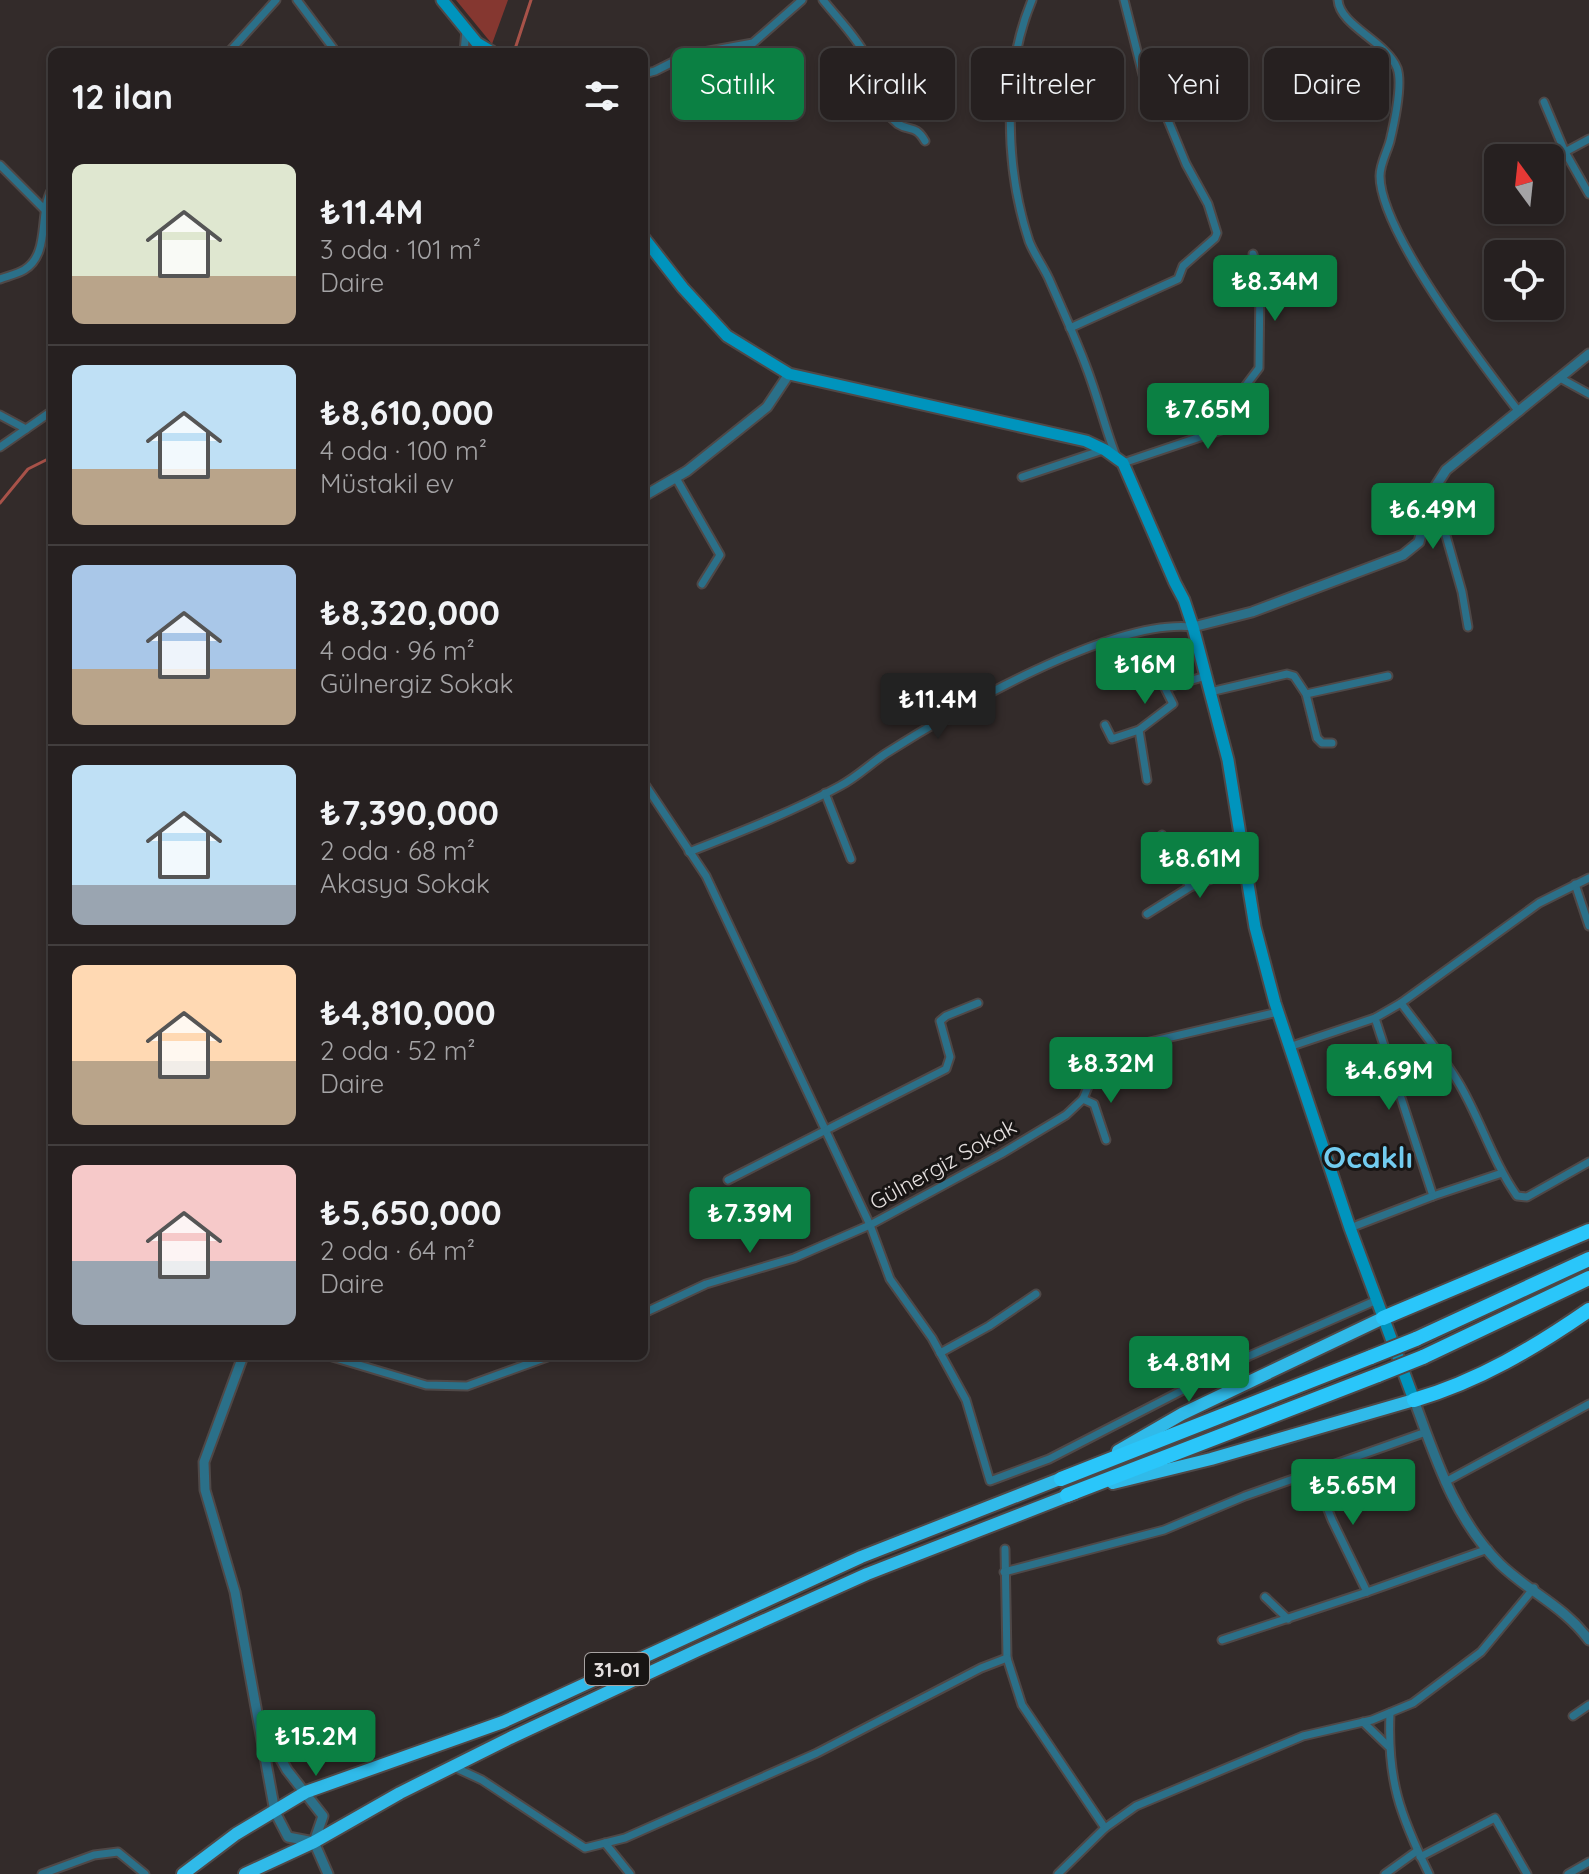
<!DOCTYPE html>
<html lang="tr">
<meta charset="utf-8">
<style>
:root{--surface:#262020;--page:#2e2829;--text:#f1f3f6;--muted:#a4a3a5;--line:#423e3e;--accent:#0b8043}
body{margin:0;font-family:Quicksand,sans-serif;background:var(--page);color:var(--text);height:100vh;display:flex;flex-direction:column;font-size:30px;white-space:nowrap}
*{box-sizing:border-box;margin:0}
p{font-size:26px;color:var(--muted)}
.icon{flex:none;width:44px;height:44px;fill:none;stroke:currentColor;stroke-width:2;stroke-linecap:round;stroke-linejoin:round}
.map{position:relative;flex:1;overflow:hidden}
.panel{position:absolute;left:48px;top:48px;width:600px;height:1312px;display:flex;flex-direction:column;background:var(--surface);border-radius:12px;box-shadow:0 4px 12px #0003,0 0 0 2px var(--line)}
.panel>*{flex:none}
.guide{position:absolute;left:672px;top:48px;width:760px;height:72px;display:flex;gap:16px}
.needle{width:52px;rotate:345deg}
.buttons{position:absolute;left:1484px;top:144px;display:grid;gap:16px}
.buttons a{display:grid;place-items:center;width:80px;height:80px;border-radius:12px;background:var(--surface);box-shadow:0 4px 12px #0003,0 0 0 2px var(--line);font-size:40px}
.price{position:absolute;translate:-50% -68px;padding:0 18px;border-radius:8px;background:var(--accent);color:#fff;font-size:26px;line-height:52px;filter:drop-shadow(0 2px 4px #0008)}
.price::after{content:'';position:absolute;left:50%;top:48px;width:24px;height:18px;margin-left:-12px;background:inherit;clip-path:polygon(0 0,100% 0,50% 100%)}
.price.active{background:#222;color:#fff}
ul{padding:0;list-style:none}
li{display:flex;align-items:center;gap:24px;height:200px;padding:0 24px}
li+li{border-top:2px solid var(--line)}
li span{display:grid;place-items:center;flex:none;width:224px;height:160px;border-radius:12px;color:#555}
li>.icon{margin-inline-start:auto}
span .icon{width:96px;height:96px;fill:#fffc;stroke-width:1}
li b{font-size:34px}
h2{display:flex;justify-content:space-between;align-items:center;height:96px;padding:0 24px;font-size:34px}
.tag{padding:0 28px;border-radius:12px;background:var(--surface);box-shadow:0 4px 12px #0003,0 0 0 2px var(--line);font-size:28px;line-height:72px}
.tag.active{background:var(--accent);color:#fff}
.map>svg:first-child{display:block}
.green{fill:#853730}
.lines{fill:none;stroke-linecap:round;stroke-linejoin:round}
.stream{stroke:#a85249;stroke-width:3}
.minor-casing{stroke:#4f4847;stroke-width:11}
.tertiary-casing{stroke:#4f4847;stroke-width:13}
.secondary-casing{stroke:#4f4847;stroke-width:15}
.trunk-casing{stroke:#4f4847;stroke-width:16}
.motorway-casing{stroke:#4f4847;stroke-width:18}
.minor{stroke:#2b7089;stroke-width:7}
.tertiary{stroke:#2b7089;stroke-width:9}
.secondary{stroke:#0094bd;stroke-width:11}
.trunk{stroke:#30bae9;stroke-width:12}
.motorway{stroke:#2ac6fa;stroke-width:14}
.motorway-bridge-casing{stroke:#4f4847;stroke-width:18;stroke-linecap:butt}
.motorway-bridge{stroke:#2ac6fa;stroke-width:14}
.labels{text-anchor:middle;dominant-baseline:central;stroke-width:6;stroke-linejoin:round;paint-order:stroke}
.shield{fill:#181514;stroke:#a8a3a2;stroke-width:2}
.shield-label{font-size:20px;font-weight:bold;fill:#e5e0df}
.street-label{font-size:22px;fill:#e5e0df;stroke:#181514}
.district-label{font-size:30px;font-weight:bold;fill:#72ccf0;stroke:#181514}
</style>
<div class="map">
<svg width="1589" height="1874" viewBox="0 0 1589 1874">
<rect width="100%" height="100%" fill="#332b2a"/>
<polygon class="green" points="456,0 508,0 492,44"/>
<g class="lines">
<g class="stream">
<polyline points="514,52 531,0"/>
<polyline points="0,503 28,469 52,457"/>
</g>
<defs>
<g id="minor">
<polyline points="297,0 333,48"/>
<path d="M823 0C853 37 877 55 877 106 884 111 891 118 898 124 910 132 915 124 925 141"/>
<path d="M1032 0C1002 71 1005 168 1029 241 1034 254 1043 266 1049 279 1062 309 1076 339 1087 369 1098 398 1105 428 1116 456"/>
<path d="M1338 0C1340 26 1386 41 1397 68 1403 84 1394 124 1390 141 1387 152 1380 164 1380 176 1380 232 1483 365 1519 412"/>
<polyline points="229,52 276,0"/>
<polyline points="464,52 466,30"/>
<polyline points="644,74 655,71 687,55 753,43 802,0"/>
<polyline points="1544,102 1565,152 1589,194"/>
<polyline points="1565,152 1589,139"/>
<polyline points="0,165 44,209"/>
<path d="M0 279C8 276 17 274 24 270 51 254 38 213 52 189"/>
<polyline points="1070,328 1178,279 1183,266 1215,238 1217,233 1208,204 1186,164 1156,91 1143,75 1124,0"/>
<polyline points="1560,378 1589,394"/>
<polyline points="0,415 26,429"/>
<polyline points="0,447 52,411"/>
<polyline points="1123,463 1221,430 1231,405 1259,368 1260,282 1253,254"/>
<polyline points="1022,477 1103,450"/>
<polyline points="676,478 720,555 702,584"/>
<polyline points="1427,517 1445,532 1462,592 1468,627"/>
<polyline points="1210,692 1287,674 1294,676 1306,694 1317,738 1322,743 1332,743"/>
<polyline points="1306,694 1388,676"/>
<polyline points="1105,725 1112,739 1139,730"/>
<polyline points="1147,780 1139,730 1173,704 1165,688 1206,676"/>
<polyline points="644,783 706,876 870,1225 890,1279 932,1338 966,1400 990,1481 1049,1459 1249,1356 1377,1300"/>
<polyline points="825,793 851,859"/>
<polyline points="1162,835 1190,887"/>
<path d="M689 852C740 832 792 812 840 786 857 777 870 764 885 754 954 710 1112 618 1193 627"/>
<polyline points="1575,884 1589,926"/>
<polyline points="1147,914 1190,887 1245,866"/>
<path d="M1401 1003C1421 1030 1443 1056 1460 1085 1481 1121 1493 1162 1517 1196L1527 1197 1589 1162"/>
<polyline points="1375,1018 1433,1196"/>
<polyline points="1289,1047 1375,1018 1401,1003 1539,903 1589,878"/>
<polyline points="1083,1099 1094,1104 1106,1140"/>
<polyline points="728,1180 946,1069 950,1057 940,1021 946,1016 978,1003"/>
<polyline points="1350,1228 1433,1196 1502,1173"/>
<polyline points="644,1313 706,1284 794,1258 870,1225 1001,1154 1066,1115 1083,1099 1092,1077 1104,1059 1124,1048 1278,1012"/>
<polyline points="940,1353 989,1326 1036,1294"/>
<polyline points="329,1356 426,1385 467,1386 550,1356"/>
<polyline points="1313,1472 1332,1520 1367,1592"/>
<polyline points="1445,1482 1589,1404"/>
<polyline points="1005,1549 1007,1658 1022,1705 1105,1828"/>
<polyline points="1004,1572 1164,1530 1245,1496 1426,1432"/>
<polyline points="1265,1597 1288,1619"/>
<polyline points="1222,1640 1367,1592 1488,1549"/>
<path d="M1390 1713C1387 1780 1400 1815 1429 1874"/>
<polyline points="1573,1716 1589,1705"/>
<polyline points="1363,1722 1388,1746"/>
<polyline points="454,1767 482,1780 585,1848 625,1838 817,1753 981,1668 1007,1658"/>
<polyline points="605,1843 630,1874"/>
<polyline points="1420,1857 1495,1818 1527,1874"/>
<polyline points="42,1874 94,1855 118,1852 145,1874"/>
<polyline points="1058,1874 1105,1828 1136,1806 1303,1736 1372,1720 1413,1703 1481,1652 1534,1588"/>
<polyline points="1385,1874 1417,1851"/>
<polyline points="1568,1874 1589,1862"/>
</g>
<g id="tertiary">
<polyline points="644,496 687,471 767,407 789,374"/>
<polyline points="1193,627 1252,612 1403,555 1419,542 1432,492 1446,470 1589,354"/>
<polyline points="243,1356 204,1462 205,1490 235,1592 275,1812 288,1837 314,1842"/>
<path d="M1414 1400C1436 1459 1454 1518 1500 1564 1529 1592 1564 1606 1589 1640"/>
<polyline points="264,1729 287,1770 323,1816 314,1842 328,1874"/>
</g>
<g id="secondary">
<polyline points="442,0 477,43 492,52"/>
<polyline points="644,238 683,288 727,336 789,374 1086,441 1105,450 1123,463 1175,583 1184,600 1193,627 1228,760 1255,927 1275,1003 1350,1228 1414,1400"/>
</g>
<g id="trunk">
<polyline points="1118,1451 1182,1414 1383,1318"/>
<polyline points="1113,1483 1211,1459 1414,1400"/>
<polyline points="183,1874 236,1834 306,1792 503,1722 861,1557 1070,1475"/>
<polyline points="245,1874 314,1842 400,1793 510,1738 698,1650 867,1574 1075,1493"/>
</g>
<g id="motorway">
<polyline points="1383,1318 1589,1231"/>
<polyline points="1416,1339 1589,1259"/>
<polyline points="1423,1357 1589,1278"/>
<path d="M1414 1400C1479 1381 1534 1348 1589 1310"/>
<polyline points="1061,1479 1371,1357"/>
<polyline points="1067,1495 1378,1375"/>
</g>
</defs>
<use href="#minor" class="minor-casing"/>
<use href="#tertiary" class="tertiary-casing"/>
<use href="#secondary" class="secondary-casing"/>
<use href="#trunk" class="trunk-casing"/>
<use href="#motorway" class="motorway-casing"/>
<use href="#minor" class="minor"/>
<use href="#tertiary" class="tertiary"/>
<use href="#secondary" class="secondary"/>
<use href="#trunk" class="trunk"/>
<use href="#motorway" class="motorway"/>
<defs>
<g id="motorway-bridge">
<polyline points="1371,1357 1416,1339"/>
<polyline points="1378,1375 1423,1357"/>
</g>
</defs>
<use href="#motorway-bridge" class="motorway-bridge-casing"/>
<use href="#motorway-bridge" class="motorway-bridge"/>
</g>
<g class="labels">
<rect class="shield" x="585" y="1653" width="64" height="32" rx="6"/>
<g class="shield-label">
<text x="617" y="1669">31-01</text>
</g>
<g class="street-label">
<text transform="translate(943 1164) rotate(-29)">Gülnergiz Sokak</text>
</g>
<g class="district-label">
<text x="1368" y="1157">Ocaklı</text>
</g>
</g>
</svg>
<div class="buttons">
<a><svg class="needle" viewBox="-14 -14 28 28"><path d="M0-13l5 13h-10z" fill="#e53935"/><path d="M0 13l5-13h-10z" fill="#a4a3a5"/></svg></a>
<a><svg class="icon" aria-label="locate" viewBox="0 0 24 24"><circle cx="12" cy="12" r="6"/><path d="M12 2v4M12 18v4M2 12h4M18 12h4"/></svg></a>
</div>
<b class="price" style="left:1275px;top:323px">₺8.34M</b>
<b class="price" style="left:1208px;top:451px">₺7.65M</b>
<b class="price" style="left:1433px;top:551px">₺6.49M</b>
<b class="price" style="left:1145px;top:706px">₺16M</b>
<b class="price active" style="left:938px;top:741px">₺11.4M</b>
<b class="price" style="left:1200px;top:900px">₺8.61M</b>
<b class="price" style="left:1111px;top:1105px">₺8.32M</b>
<b class="price" style="left:1389px;top:1112px">₺4.69M</b>
<b class="price" style="left:750px;top:1255px">₺7.39M</b>
<b class="price" style="left:1189px;top:1404px">₺4.81M</b>
<b class="price" style="left:1353px;top:1527px">₺5.65M</b>
<b class="price" style="left:316px;top:1778px">₺15.2M</b>
<div class="guide">
<a class="tag active">Satılık</a>
<a class="tag">Kiralık</a>
<a class="tag">Filtreler</a>
<a class="tag">Yeni</a>
<a class="tag">Daire</a>
</div>
<section class="panel">
<h2>12 ilan<svg class="icon" aria-label="filters" viewBox="0 0 24 24"><path d="M4 7h16M4 17h16"/><circle cx="9" cy="7" r="2"/><circle cx="15" cy="17" r="2"/></svg></h2>
<ul>
<li><span style="background:linear-gradient(#dfe7d0 70%,#b9a48a 0)"><svg class="icon" aria-label="home" viewBox="0 0 24 24"><path d="M3 11l9-7 9 7M6 9v11h12V9"/></svg></span><div><b>₺11.4M</b><p>3 oda · 101 m²</p><p>Daire</p></div></li>
<li><span style="background:linear-gradient(#bfe0f5 65%,#b9a48a 0)"><svg class="icon" aria-label="home" viewBox="0 0 24 24"><path d="M3 11l9-7 9 7M6 9v11h12V9"/></svg></span><div><b>₺8,610,000</b><p>4 oda · 100 m²</p><p>Müstakil ev</p></div></li>
<li><span style="background:linear-gradient(#a9c7e8 65%,#b9a48a 0)"><svg class="icon" aria-label="home" viewBox="0 0 24 24"><path d="M3 11l9-7 9 7M6 9v11h12V9"/></svg></span><div><b>₺8,320,000</b><p>4 oda · 96 m²</p><p>Gülnergiz Sokak</p></div></li>
<li><span style="background:linear-gradient(#bfe0f5 75%,#9aa5b1 0)"><svg class="icon" aria-label="home" viewBox="0 0 24 24"><path d="M3 11l9-7 9 7M6 9v11h12V9"/></svg></span><div><b>₺7,390,000</b><p>2 oda · 68 m²</p><p>Akasya Sokak</p></div></li>
<li><span style="background:linear-gradient(#ffd9b3 60%,#b9a48a 0)"><svg class="icon" aria-label="home" viewBox="0 0 24 24"><path d="M3 11l9-7 9 7M6 9v11h12V9"/></svg></span><div><b>₺4,810,000</b><p>2 oda · 52 m²</p><p>Daire</p></div></li>
<li><span style="background:linear-gradient(#f6c9c9 60%,#9aa5b1 0)"><svg class="icon" aria-label="home" viewBox="0 0 24 24"><path d="M3 11l9-7 9 7M6 9v11h12V9"/></svg></span><div><b>₺5,650,000</b><p>2 oda · 64 m²</p><p>Daire</p></div></li>
</ul>
</section>
</div>
